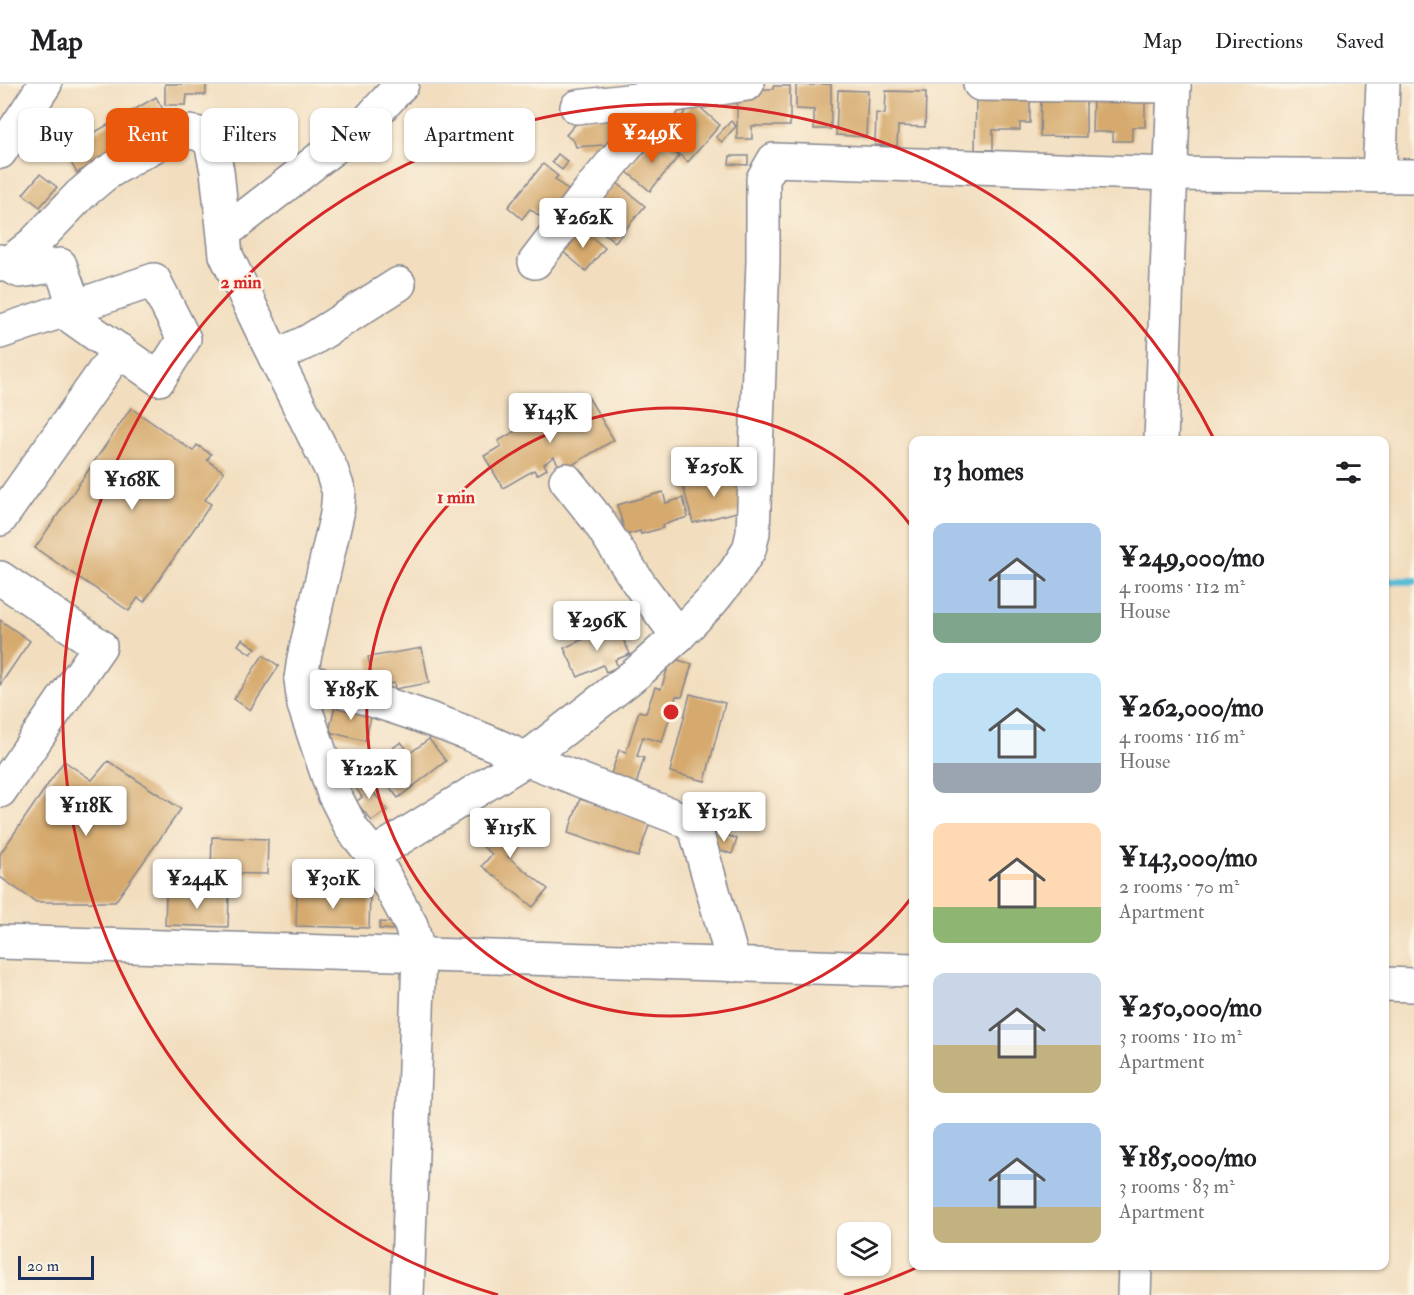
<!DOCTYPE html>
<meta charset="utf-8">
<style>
:root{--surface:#fff;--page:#f2f2f2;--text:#202124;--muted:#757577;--line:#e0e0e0;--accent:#ea580c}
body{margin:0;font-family:"IM FELL Double Pica",serif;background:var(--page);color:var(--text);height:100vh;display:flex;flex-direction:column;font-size:22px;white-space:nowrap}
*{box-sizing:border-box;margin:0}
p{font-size:20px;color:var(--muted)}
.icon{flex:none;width:33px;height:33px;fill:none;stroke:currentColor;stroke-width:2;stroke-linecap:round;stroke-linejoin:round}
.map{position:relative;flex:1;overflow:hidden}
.sheet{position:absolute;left:909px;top:352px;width:480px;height:834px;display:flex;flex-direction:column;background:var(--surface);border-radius:12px;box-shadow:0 2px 4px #0004}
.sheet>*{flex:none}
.hud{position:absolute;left:18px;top:24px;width:570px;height:54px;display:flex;gap:12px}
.fabs{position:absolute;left:837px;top:1138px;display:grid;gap:12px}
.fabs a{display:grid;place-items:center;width:54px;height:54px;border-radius:12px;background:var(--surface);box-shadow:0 2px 4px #0004;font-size:30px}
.scale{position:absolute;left:18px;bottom:15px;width:76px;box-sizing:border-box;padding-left:6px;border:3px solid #1b2f5e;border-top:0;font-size:16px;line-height:21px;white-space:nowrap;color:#1b2f5e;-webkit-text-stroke:4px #fcf5e5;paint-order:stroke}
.price{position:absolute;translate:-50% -51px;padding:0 14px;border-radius:6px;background:#fff;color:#222;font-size:20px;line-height:39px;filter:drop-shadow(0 2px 3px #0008)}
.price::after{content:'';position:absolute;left:50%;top:36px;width:18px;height:14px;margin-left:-9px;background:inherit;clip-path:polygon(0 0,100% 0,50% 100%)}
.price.current{background:var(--accent);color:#fff}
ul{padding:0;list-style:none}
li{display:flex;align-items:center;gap:18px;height:150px;padding:0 24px}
li span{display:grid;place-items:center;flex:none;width:168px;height:120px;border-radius:12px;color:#555}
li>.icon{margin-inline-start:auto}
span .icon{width:72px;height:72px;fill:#fffc;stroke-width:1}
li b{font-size:26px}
h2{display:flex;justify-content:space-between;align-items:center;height:72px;padding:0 24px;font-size:26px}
.tag{padding:0 21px;border-radius:12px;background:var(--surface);box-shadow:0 2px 4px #0004;font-size:21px;line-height:54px}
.tag.current{background:var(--accent);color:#fff}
header{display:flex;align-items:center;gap:36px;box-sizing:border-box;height:84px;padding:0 30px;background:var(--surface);border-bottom:2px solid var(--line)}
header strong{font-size:28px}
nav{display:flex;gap:33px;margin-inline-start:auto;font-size:21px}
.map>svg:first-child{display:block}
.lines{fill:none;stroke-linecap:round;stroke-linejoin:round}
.stream{stroke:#57bcd5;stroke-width:8}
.building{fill:#d6aa6e}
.minor-casing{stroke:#86868e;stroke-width:36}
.highway-casing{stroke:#86868e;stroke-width:36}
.minor{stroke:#fff;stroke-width:33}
.highway{stroke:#fff;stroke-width:33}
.ring{fill:none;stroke:#d62828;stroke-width:3}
.centre{fill:#d62828;stroke:#fcf5e5;stroke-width:3}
.ring-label{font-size:18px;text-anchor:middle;font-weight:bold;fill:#d62828;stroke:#fcf5e5;stroke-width:5;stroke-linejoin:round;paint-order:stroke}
</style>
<header>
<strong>Map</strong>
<nav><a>Map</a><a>Directions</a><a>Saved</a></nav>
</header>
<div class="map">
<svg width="1414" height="1211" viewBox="0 0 1414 1211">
<rect width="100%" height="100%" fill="#fcf5e5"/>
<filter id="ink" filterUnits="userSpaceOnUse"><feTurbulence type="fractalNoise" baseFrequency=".0167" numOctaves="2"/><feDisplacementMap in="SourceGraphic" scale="12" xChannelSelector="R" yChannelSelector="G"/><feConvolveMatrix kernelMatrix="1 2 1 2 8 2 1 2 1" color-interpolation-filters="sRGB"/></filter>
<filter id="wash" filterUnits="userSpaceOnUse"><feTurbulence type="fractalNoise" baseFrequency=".008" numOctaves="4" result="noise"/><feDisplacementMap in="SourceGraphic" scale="24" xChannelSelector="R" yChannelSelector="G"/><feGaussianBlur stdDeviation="1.35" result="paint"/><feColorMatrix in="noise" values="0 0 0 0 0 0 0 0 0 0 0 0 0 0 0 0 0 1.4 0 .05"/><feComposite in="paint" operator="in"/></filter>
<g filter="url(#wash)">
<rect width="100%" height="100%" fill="#f2debf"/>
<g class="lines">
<polyline class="stream" points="1384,497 1414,497"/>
</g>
<g id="blocks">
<g class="building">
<polygon points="165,0 206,0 206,11 187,11 186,21 165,21"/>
<polygon points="814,0 831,0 831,45 814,45 814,26 796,25 796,1 814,1"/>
<polygon points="773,2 790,2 790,42 752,42 752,55 737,55 737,11 755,5 773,5"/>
<polygon points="838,6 868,7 866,53 836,51"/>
<polygon points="886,7 926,8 925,43 898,42 897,62 875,61 876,29 885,30"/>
<polygon points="976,12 1030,13 1030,39 1020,39 1020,46 993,46 993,66 975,66"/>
<polygon points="156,13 169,36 77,89 64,66"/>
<polygon points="1041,13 1086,13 1086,53 1040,52"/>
<polygon points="1093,13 1145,14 1145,43 1132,43 1132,57 1113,57 1113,48 1092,48"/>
<polygon points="694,18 720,41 688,78 662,55"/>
<polygon points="629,29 628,45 617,60 576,63 574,57 566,51 580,35"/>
<polygon points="731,37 736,42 722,58 716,53"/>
<polygon points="655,53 679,72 650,107 626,87"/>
<polygon points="558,70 568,78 562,86 552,78"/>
<polygon points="730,72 748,72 748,81 729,80"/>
<polygon points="543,80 558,92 555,95 570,108 546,137 530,125 522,135 508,123"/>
<polygon points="40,90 57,103 40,123 23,110"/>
<polygon points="616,98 645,122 615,158 591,139 599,129 594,125"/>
<polygon points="580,144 605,164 586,187 561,166"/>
<polygon points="587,311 614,356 562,387 554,373 544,380 547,385 537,391 534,386 503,404 484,372 501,362 498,357 535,336 542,348 576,327 571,319"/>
<polygon points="131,324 193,367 197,361 211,370 207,376 224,388 205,416 211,420 144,518 138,514 129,527 35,464"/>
<polygon points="735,389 745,426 693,439 683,402"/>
<polygon points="663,408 666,419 683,414 688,433 662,441 663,444 641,450 640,447 626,451 617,421"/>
<polygon points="0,536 30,557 0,601"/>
<polygon points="609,543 615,556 622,553 630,570 615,576 618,583 606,588 603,581 578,593 564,564"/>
<polygon points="242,555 256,564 251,570 238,561"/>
<polygon points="422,564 429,599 395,605 394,599 374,602 368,573"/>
<polygon points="263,571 279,582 250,626 234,615"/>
<polygon points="671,574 692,580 682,613 676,612 662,658 643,653 637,672 644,674 636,701 610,693 619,666 626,668 639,627 646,629 655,603 661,605"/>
<polygon points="690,610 725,619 705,697 670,688"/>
<polygon points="336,617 373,626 365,657 329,648"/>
<polygon points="429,655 446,677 398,714 380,691 391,683 382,672 401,658 410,669"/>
<polygon points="64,677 92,696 108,677 181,725 115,818 36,818 0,793 0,770"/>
<polygon points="362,693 387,726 372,737 356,718 362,713 353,700"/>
<polygon points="580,715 631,732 652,733 638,773 568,749"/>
<polygon points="502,728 527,749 508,773 548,805 533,823 482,782 492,770 477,758"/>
<polygon points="716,747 737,755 732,770 711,763"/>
<polygon points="212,753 268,755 267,790 211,789"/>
<polygon points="297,808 370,810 369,844 296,842"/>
<polygon points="166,810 229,812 228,843 165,841"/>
<polygon points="380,838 395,839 395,846 379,845"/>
</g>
</g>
</g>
<g filter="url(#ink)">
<use href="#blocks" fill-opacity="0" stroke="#86868e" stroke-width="1.5"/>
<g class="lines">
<defs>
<g id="minor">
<polyline points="980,0 1174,2"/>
<polyline points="577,23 669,12 747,0"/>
<polyline points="1379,92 1383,0"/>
<polyline points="224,149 368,37 402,0"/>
<polyline points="0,177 7,181 34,159 80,111 105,90 135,72 167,55 189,48 200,50 211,58 217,87 226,171 267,257 331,385 339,408 337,430 304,574 301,595 304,621 334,710 352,745 373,771 411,841 419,871 407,1211"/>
<polyline points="535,178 594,101 669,12"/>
<polyline points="7,181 20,187 60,181 75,223"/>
<polyline points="0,248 154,196 184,255 159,295 63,227"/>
<polyline points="275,273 309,257 399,200"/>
<polyline points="1161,357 1174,0"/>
<polyline points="566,396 597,435 640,501 678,552"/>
<polyline points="0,435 119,266"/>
<polyline points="0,494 100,562 0,707"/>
<path d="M301 595C378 617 454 640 526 675L687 737 696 747 734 881"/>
<polyline points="373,771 522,678 638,588 678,552 711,518 735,488 749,466 753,449 763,177 763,95 774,76 1171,90 1414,92"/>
<polyline points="0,858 914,886"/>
<polyline points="1384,900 1414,901"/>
<polyline points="1134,1211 1135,1182"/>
</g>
<polyline id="highway" points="0,68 45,0"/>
</defs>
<use href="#minor" class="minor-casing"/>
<use href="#highway" class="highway-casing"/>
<use href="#minor" class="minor"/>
<use href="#highway" class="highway"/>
</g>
</g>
<g class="ring">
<path d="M912 813A304 304 0 1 1 912 443"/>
<path d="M918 1183A608 608 0 0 1 844 1211M498 1211A608 608 0 1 1 1215 357"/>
</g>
<circle cx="671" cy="628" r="9" class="centre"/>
<g class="ring-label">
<text x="241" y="204">2 min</text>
<text x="456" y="419">1 min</text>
</g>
</svg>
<div class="fabs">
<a><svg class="icon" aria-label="layers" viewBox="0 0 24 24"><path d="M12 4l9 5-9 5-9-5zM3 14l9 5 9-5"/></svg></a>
</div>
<div class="scale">20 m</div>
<b class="price current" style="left:652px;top:80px">¥249K</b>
<b class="price" style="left:583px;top:165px">¥262K</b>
<b class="price" style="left:550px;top:360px">¥143K</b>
<b class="price" style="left:714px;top:414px">¥250K</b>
<b class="price" style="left:132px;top:427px">¥168K</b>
<b class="price" style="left:597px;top:568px">¥296K</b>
<b class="price" style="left:351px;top:637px">¥185K</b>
<b class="price" style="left:369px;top:716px">¥122K</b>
<b class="price" style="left:86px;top:753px">¥118K</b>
<b class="price" style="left:724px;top:759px">¥152K</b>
<b class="price" style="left:510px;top:775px">¥115K</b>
<b class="price" style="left:197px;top:826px">¥244K</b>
<b class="price" style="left:333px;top:826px">¥301K</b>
<div class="hud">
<a class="tag">Buy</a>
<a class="tag current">Rent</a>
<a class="tag">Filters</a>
<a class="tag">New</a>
<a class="tag">Apartment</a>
</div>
<section class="sheet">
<h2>13 homes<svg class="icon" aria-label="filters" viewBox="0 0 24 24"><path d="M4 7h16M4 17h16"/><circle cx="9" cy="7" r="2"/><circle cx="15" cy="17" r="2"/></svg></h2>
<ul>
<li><span style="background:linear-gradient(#a9c7e8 75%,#7fa58c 0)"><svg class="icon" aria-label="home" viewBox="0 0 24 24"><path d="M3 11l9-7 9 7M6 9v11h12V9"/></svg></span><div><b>¥249,000/mo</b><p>4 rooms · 112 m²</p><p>House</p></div></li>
<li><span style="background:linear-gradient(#bfe0f5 75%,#9aa5b1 0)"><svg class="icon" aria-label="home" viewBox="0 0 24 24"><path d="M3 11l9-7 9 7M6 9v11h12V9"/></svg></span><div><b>¥262,000/mo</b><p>4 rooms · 116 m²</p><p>House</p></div></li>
<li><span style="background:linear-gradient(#ffd9b3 70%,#8fb573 0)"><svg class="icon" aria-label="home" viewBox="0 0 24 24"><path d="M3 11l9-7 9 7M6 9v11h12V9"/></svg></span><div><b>¥143,000/mo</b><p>2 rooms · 70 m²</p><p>Apartment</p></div></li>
<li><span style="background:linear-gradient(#c9d6e8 60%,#c2b280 0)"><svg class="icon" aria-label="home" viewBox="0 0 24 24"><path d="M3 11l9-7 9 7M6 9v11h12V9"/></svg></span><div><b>¥250,000/mo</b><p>3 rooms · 110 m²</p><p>Apartment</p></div></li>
<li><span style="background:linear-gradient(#a9c7e8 70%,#c2b280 0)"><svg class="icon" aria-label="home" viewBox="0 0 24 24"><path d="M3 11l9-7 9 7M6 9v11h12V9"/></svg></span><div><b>¥185,000/mo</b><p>3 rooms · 83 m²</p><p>Apartment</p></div></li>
</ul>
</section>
</div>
